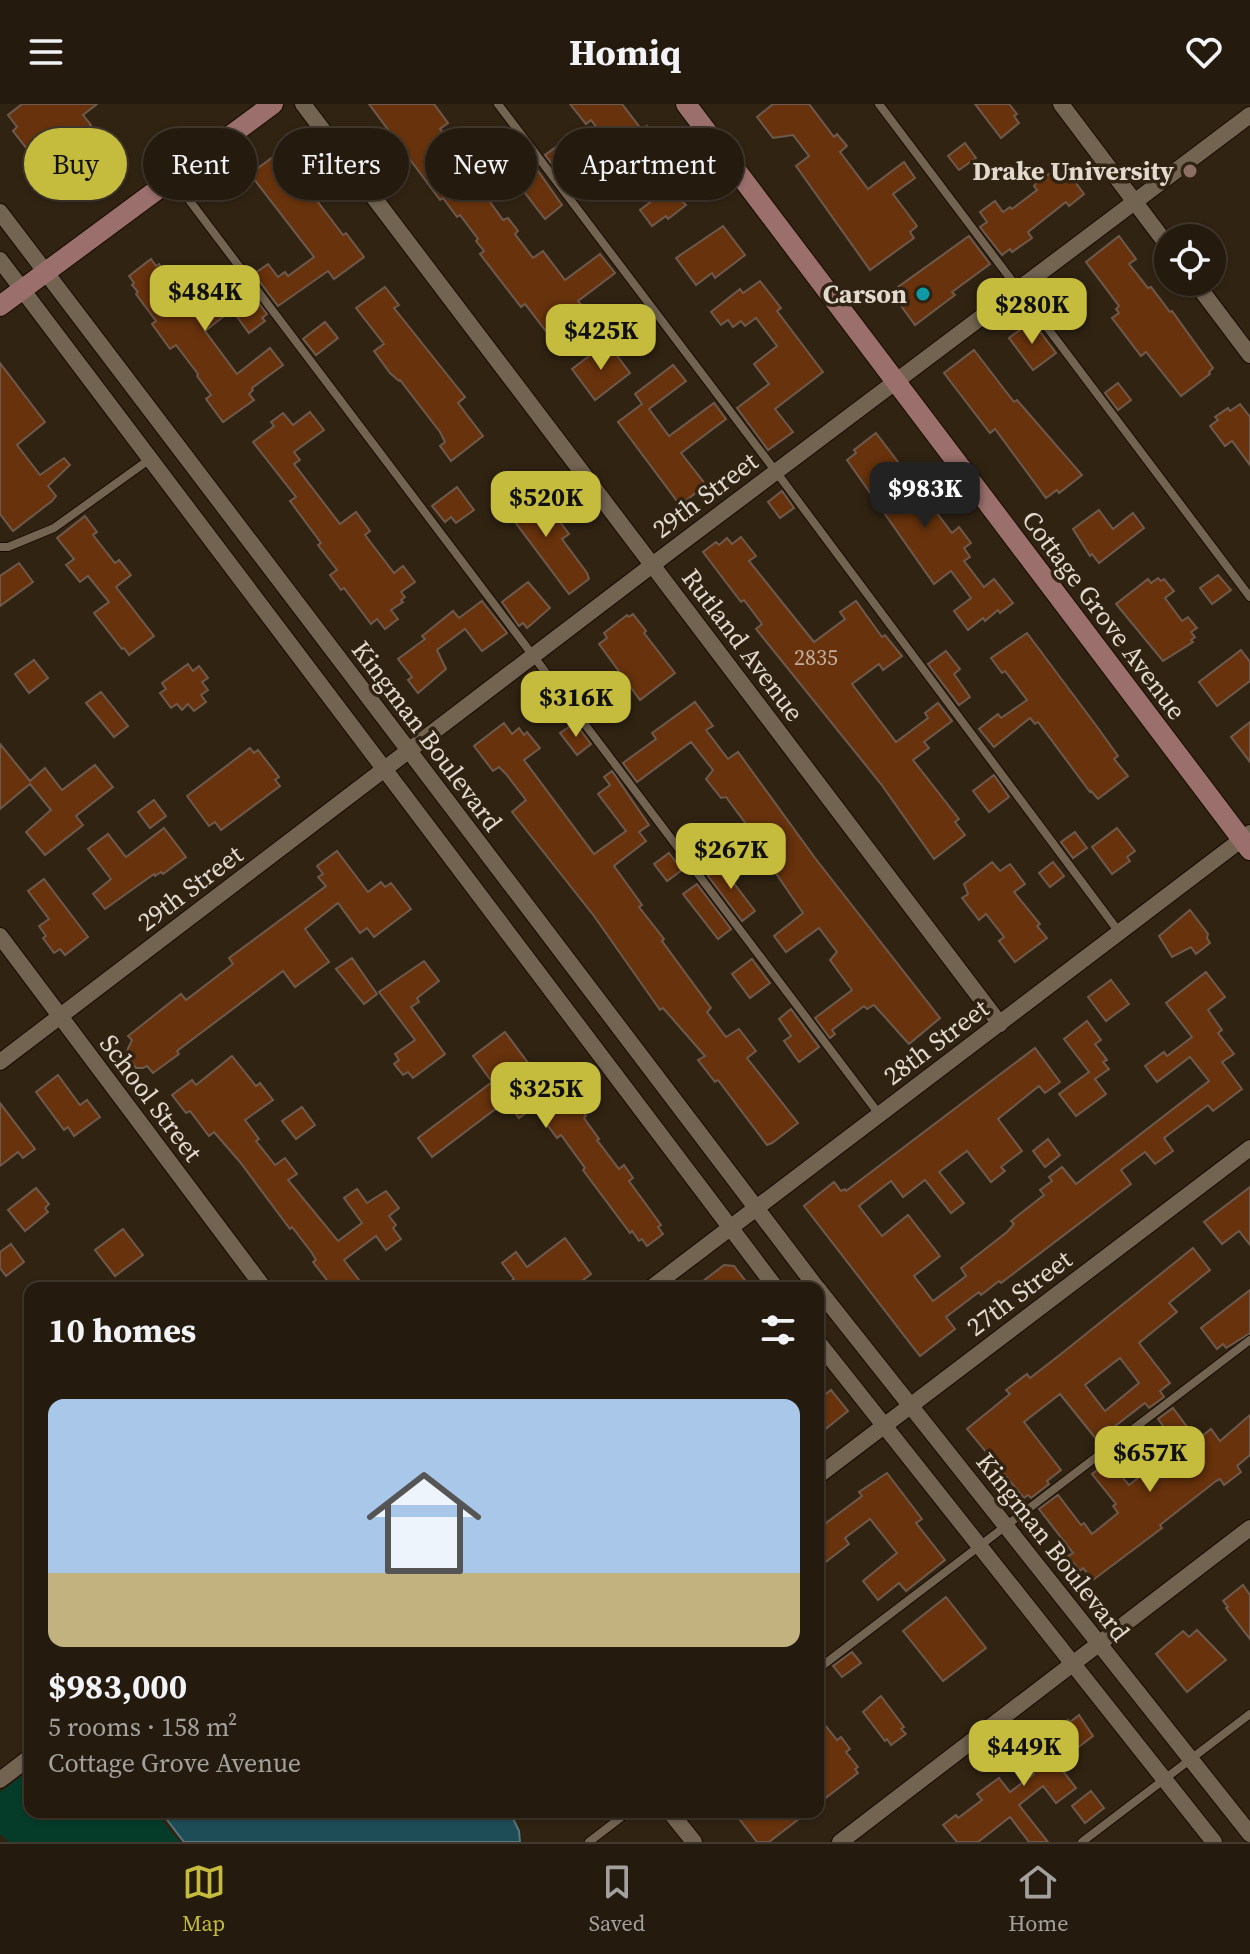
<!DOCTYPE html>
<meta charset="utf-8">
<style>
:root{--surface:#241a0e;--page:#30271c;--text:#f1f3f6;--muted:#a3a19e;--line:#41382e;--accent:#c5bc3d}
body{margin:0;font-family:"Source Serif 4",serif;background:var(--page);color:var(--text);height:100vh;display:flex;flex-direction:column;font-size:30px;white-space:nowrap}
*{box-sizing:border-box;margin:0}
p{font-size:26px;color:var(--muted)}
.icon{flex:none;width:44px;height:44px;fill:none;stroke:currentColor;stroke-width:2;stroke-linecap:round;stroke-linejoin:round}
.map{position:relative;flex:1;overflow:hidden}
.panel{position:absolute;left:24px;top:1178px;width:800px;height:536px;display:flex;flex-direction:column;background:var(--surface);border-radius:16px;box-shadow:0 2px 6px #0004,0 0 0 2px var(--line)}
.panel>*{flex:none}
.guide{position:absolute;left:24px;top:24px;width:800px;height:72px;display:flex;gap:16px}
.controls{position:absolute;left:1154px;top:120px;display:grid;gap:16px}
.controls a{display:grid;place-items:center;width:72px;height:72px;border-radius:50%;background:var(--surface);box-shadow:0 2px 6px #0004,0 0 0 2px var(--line);font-size:40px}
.price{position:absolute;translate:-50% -68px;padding:0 18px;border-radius:16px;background:var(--accent);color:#111;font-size:26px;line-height:52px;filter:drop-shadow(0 2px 4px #0008)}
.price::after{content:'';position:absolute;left:50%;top:48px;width:24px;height:18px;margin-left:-12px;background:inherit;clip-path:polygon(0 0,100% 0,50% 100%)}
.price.active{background:#222;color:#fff}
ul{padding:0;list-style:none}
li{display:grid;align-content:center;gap:16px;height:424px;padding:0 24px}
li span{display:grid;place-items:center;height:248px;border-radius:16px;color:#555}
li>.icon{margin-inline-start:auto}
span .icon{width:144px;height:144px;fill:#fffc;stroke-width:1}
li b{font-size:34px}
h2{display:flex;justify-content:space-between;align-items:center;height:96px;padding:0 24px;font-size:34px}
.pill{padding:0 28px;border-radius:36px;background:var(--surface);box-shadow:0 2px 6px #0004,0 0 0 2px var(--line);font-size:28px;line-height:72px}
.pill.active{background:var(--accent);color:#111}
header{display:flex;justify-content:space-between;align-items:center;height:104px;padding:0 24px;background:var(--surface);font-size:36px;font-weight:700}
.menu{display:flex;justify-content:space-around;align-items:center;height:112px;border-top:2px solid var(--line);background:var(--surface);font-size:22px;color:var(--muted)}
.menu a{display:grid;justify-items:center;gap:4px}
.menu .active{color:var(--accent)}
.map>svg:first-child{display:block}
.green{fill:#053c29}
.water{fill:#1e4d58;stroke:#59777c;stroke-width:2}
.building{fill:#67320c;stroke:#6e594d;stroke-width:2;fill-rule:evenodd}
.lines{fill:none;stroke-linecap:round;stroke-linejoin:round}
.lane-casing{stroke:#180b00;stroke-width:10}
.street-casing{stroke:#180b00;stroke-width:18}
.secondary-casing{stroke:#180b00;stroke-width:22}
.lane{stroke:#736452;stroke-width:8}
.street{stroke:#736452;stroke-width:16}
.secondary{stroke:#9a6f6c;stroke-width:20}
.education-dot{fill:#8d6e63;stroke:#302312;stroke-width:3}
.culture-dot{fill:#0f9aa8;stroke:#302312;stroke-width:3}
.labels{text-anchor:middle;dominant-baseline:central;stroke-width:7;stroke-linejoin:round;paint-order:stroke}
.number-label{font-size:22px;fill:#c3af9e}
.poi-label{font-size:26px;font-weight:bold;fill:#e2d9cf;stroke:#302312;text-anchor:end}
.street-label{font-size:26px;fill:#e2d9cf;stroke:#302312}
</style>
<header><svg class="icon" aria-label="menu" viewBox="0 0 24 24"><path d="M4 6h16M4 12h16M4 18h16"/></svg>Homiq<svg class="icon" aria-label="heart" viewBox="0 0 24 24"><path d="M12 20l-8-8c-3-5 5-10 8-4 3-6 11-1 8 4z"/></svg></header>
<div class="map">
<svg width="1250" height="1738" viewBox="0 0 1250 1738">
<rect width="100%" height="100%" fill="#302312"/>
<polygon class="green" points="30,1666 30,1708 155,1708 180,1738 9,1738 0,1730 0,1688"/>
<polygon class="water" points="161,1708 510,1708 519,1727 520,1738 184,1738"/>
<g class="building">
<polygon points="22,0 97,0 83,11 91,21 43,57 35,47 31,50 13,27 17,23 8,11"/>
<polygon points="369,0 434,0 448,19 440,25 480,75 507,54 495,39 510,27 562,101 545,115 515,76 513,78 509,73 485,91 503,116 508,114 518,127 515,130 533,154 543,147 565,176 600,150 615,169 578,197 587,208 552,235 525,200 521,203 480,150 484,147 476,137 478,135 460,111 457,113 443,94 440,96"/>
<polygon points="570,0 622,0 642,26 647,22 661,42 633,66 629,62 622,67 609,49 613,46 591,16 586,20"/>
<polygon points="773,0 809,0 834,33 837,30 847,42 840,48 868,85 904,58 915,74 893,90 917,122 910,128 914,134 870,166 796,62 809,52 793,31 773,34 757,13"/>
<polygon points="975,0 1009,0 1017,10 1014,12 1019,19 1001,34"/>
<polygon points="563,38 577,57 560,70 545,51"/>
<polygon points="965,39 976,54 959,66 948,52"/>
<polygon points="277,50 282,58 288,53 304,75 302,77 343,131 346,129 364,153 334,175 328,167 278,202 254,170 268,160 278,173 285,168 288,172 314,153 250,70"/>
<polygon points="1057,65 1065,76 1071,72 1084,90 1069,102 1066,98 1028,128 1032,134 1012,148 1010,145 1002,151 980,123 987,118 980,108 995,97 1003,108 1010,103 1012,105 1037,86 1034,82 1038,77"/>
<polygon points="675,72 690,92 683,98 686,101 668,115 666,112 652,122 640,106 653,96 650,92"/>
<polygon points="723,122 745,151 715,174 712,169 696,181 676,154"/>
<polygon points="969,132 990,160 952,188 955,191 915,221 891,188"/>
<polygon points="1119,132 1136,155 1129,160 1148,184 1151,183 1170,208 1172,207 1213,264 1209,268 1210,270 1181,292 1146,248 1141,252 1112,214 1119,209 1116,205 1119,202 1086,158"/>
<polygon points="151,155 156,162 159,160 169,173 177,167 202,200 233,177 238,183 243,179 267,210 262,214 265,217 249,229 232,206 205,227 237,270 270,244 283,261 252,284 253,286 249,290 254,296 223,318 206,295 211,291 197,272 198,270 176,241 170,245 152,220 156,217 136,190 138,188 132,181 134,179 129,172"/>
<polygon points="760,177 781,204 777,207 823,268 775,305 793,328 768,346 737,304 769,280 754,260 777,242 756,214 745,222 741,217 733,223 728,216 721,221 711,208 740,185 743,189"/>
<polygon points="385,183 399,201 394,204 465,293 458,299 483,332 451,357 440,342 445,338 440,328 400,276 399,277 390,269 374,247 384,240 356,204"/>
<polygon points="641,201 653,217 639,228 627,211"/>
<polygon points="1032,217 1056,249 1033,266 1009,234"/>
<polygon points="325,218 338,234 316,251 303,235"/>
<polygon points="601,243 607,252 615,249 630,269 595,296 572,265"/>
<polygon points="974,246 1014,298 1017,296 1082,371 1059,389 1057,386 1046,394 995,325 990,329 944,269"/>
<polygon points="0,259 45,318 17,341 40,371 64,354 70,361 48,382 56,392 52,397 13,427 0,410"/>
<polygon points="673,261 686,277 649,305 669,332 714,299 726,315 681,349 706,381 680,401 618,318 642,300 635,290"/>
<polygon points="1118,279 1131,296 1118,306 1105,289"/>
<polygon points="1240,300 1250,313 1250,361 1232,337 1225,342 1210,322 1218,316 1215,313 1228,304 1230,307"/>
<polygon points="310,308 324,326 294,348 300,356 294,360 340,420 356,408 370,427 365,431 394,469 403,462 415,478 401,488 405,493 401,496 403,498 391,506 398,515 385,525 377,515 371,520 344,484 341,486 330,471 337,466 318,441 321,439 290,397 296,393 253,338 274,322 271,318 283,309 293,321"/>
<polygon points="876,329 952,429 959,423 971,439 964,444 970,453 964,457 984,483 994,475 1013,499 1000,509 998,506 985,517 983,514 968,526 954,507 971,494 951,467 934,480 847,356 856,349 854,346"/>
<polygon points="522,381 547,415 554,410 569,430 562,435 587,469 589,475 569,490 500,398"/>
<polygon points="457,383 474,406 456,419 451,413 445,418 432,402"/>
<polygon points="782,387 794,404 780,414 768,398"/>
<polygon points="1099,406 1113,425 1133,409 1144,424 1099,459 1092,450 1090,452 1073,425"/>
<polygon points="85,412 97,428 93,431 115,459 119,456 131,471 116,483 154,532 129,551 124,544 122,545 94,509 109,498 88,472 80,478 66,461 74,455 57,434"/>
<polygon points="741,433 756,452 749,457 814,538 845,515 840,508 856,497 882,533 885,531 902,552 883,566 879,560 852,580 896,638 928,614 925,609 938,599 952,617 924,638 929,644 913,656 959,715 955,718 965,731 934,755 881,680 756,525 762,520 744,496 741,498 703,448 716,438 719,441 727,434 732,440"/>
<polygon points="19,459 33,478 0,502 0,472"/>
<polygon points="1218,471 1231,486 1212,500 1200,484"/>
<polygon points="1158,474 1161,477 1164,475 1174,487 1165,494 1182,517 1188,513 1197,524 1191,528 1195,533 1191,536 1193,538 1163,557 1116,500 1148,475 1151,479"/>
<polygon points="528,478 550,504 527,524 523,519 519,522 502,498"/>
<polygon points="482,497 507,529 482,547 465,525 437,546 446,565 418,589 408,576 412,573 398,555 425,535 422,532 453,507 459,514"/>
<polygon points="633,510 646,527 644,529 675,569 640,596 599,540 607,534 604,529 627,511 629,513"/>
<polygon points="1027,529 1098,624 1118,652 1114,655 1128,672 1098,695 1091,687 1090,688 1038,618 1035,620 1030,614 994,643 979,625 998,610 1001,614 1027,596 1005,567 1002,569 991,554"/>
<polygon points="1241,546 1250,558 1250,577 1217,602 1199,578"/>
<polygon points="946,547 960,565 954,570 970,593 959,601 928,560"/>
<polygon points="34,556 48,574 29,589 15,570"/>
<polygon points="188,560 193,567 199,562 208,574 202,578 208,586 201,591 206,598 194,607 188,600 182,606 177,600 171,604 160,589 166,585 162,579"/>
<polygon points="101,588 128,622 114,633 86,599"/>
<polygon points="695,598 713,622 706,626 728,655 738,648 815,754 940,914 909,940 874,901 867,905 864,902 832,926 835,930 830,934 815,914 852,886 830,856 837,848 819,824 786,848 774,832 803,809 760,746 763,743 761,740 726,693 721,694 706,675 713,666 691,638 637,678 623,659 656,635 652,629"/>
<polygon points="1250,618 1250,658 1231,633"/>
<polygon points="504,619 512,630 519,624 524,631 527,628 540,644 524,656 594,750 626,727 598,690 610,681 604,673 612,667 649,721 639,728 646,737 614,762 642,801 639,803 664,835 662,837 711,904 707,908 726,933 739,925 756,947 747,954 798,1019 772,1039 767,1041 718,976 715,978 698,956 705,952 663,904 660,906 594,812 512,708 526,696 506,670 499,663 493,667 474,642"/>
<polygon points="575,619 591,640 577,651 560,629"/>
<polygon points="0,640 30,677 45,664 62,686 95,661 113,683 76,712 83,721 45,751 26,728 51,706 30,680 0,705"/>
<polygon points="250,644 254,649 258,646 279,673 275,676 280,682 221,726 215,718 209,722 187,692"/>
<polygon points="994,671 1009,693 989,708 973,687"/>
<polygon points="154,696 166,712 150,724 138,708"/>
<polygon points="164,724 186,753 163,770 161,768 155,772 154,770 105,805 93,790 111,775 88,745 108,730 126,753"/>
<polygon points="1117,724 1135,747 1127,753 1130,757 1112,770 1092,743"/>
<polygon points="1075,728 1087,744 1073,754 1061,738"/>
<polygon points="337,747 368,788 381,778 385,783 391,779 411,805 374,833 367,824 360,829 338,799 305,825 329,858 295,883 283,867 177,947 179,950 153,969 147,962 143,964 136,964 126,949 132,936 128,932 181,890 186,896 233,860 229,854 326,782 318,773 323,770 317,762"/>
<polygon points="669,749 682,766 667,777 654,760"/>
<polygon points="726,758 738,774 733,778 755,807 742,817 708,772"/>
<polygon points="992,758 1000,767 1010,760 1025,780 1014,788 1040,820 1037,822 1047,834 1015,858 999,837 1004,833 986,810 979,816 962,794 968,790 964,780"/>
<polygon points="1053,758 1064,772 1050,783 1039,769"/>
<polygon points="44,775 88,833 65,851 60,845 54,849 43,834 46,832 39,822 49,815 28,787"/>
<polygon points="697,780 731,825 718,835 683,790"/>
<polygon points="1190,806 1208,830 1207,834 1210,839 1196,850 1191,843 1172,853 1159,832"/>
<polygon points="352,854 377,890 364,900 336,865"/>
<polygon points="752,855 770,879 750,894 732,870"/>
<polygon points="424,857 439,877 417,894 419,898 411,903 445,950 413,974 408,968 403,971 394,960 399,956 395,950 415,936 379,888"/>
<polygon points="1206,868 1225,893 1208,906 1222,926 1218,929 1234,950 1222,958 1242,985 1213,1007 1208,1001 1164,1034 1173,1047 1155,1060 1145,1048 1121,1066 1131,1080 1001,1179 999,1177 981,1191 979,1188 946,1213 955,1225 920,1252 804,1102 834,1078 841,1087 845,1085 846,1087 1035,944 1060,978 1045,989 1039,982 998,1015 1022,1047 1001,1063 1005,1067 991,1078 967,1047 939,1068 964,1099 951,1109 925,1076 903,1093 891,1077 859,1102 882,1132 908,1111 940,1152 914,1172 933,1197 966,1172 961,1164 1007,1128 1014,1120 1011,1117 1044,1091 1040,1086 1052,1077 1049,1073 1062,1063 1076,1080 1209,977 1190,953 1157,978 1145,962 1164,948 1167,952 1192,933 1166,899"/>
<polygon points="1111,876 1129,900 1106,917 1088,893"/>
<polygon points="791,905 819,943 799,958 784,937 791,932 779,915"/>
<polygon points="1087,917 1101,936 1095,940 1107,956 1103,958 1109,965 1095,975 1106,990 1076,1012 1059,990 1089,968 1064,935"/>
<polygon points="505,928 558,999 570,991 586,1012 584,1014 599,1035 597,1036 619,1065 624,1061 633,1074 629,1077 661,1121 658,1123 663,1130 647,1142 642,1135 639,1137 632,1127 630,1129 583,1066 585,1064 561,1031 557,1034 534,1003 519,1014 506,997 432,1053 418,1034 492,978 473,952"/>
<polygon points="232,952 256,982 260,979 273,996 245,1016 259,1035 256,1037 275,1061 285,1054 297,1070 288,1076 338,1137 362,1119 344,1094 357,1085 367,1099 386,1087 399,1104 389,1112 396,1121 393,1124 401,1135 386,1146 376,1132 344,1156 365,1184 333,1184 313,1158 316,1156 312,1149 292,1123 290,1125 240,1058 214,1028 209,1032 190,1007 186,1009 172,991 192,976 196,981"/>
<polygon points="58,971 80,1001 87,996 100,1013 74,1032 68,1023 64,1026 36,988"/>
<polygon points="0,999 35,1045 23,1054 18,1048 0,1062"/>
<polygon points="302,1003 315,1021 296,1035 282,1017"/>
<polygon points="1048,1035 1060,1051 1045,1063 1033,1047"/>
<polygon points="1250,1083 1250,1141 1239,1127 1222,1140 1204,1118"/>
<polygon points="36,1084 49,1100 45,1104 48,1108 25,1127 8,1106"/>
<polygon points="123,1125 143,1151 115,1172 95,1146"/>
<polygon points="565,1134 591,1170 573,1184 501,1184 514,1175 502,1159 516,1148 527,1163"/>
<polygon points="11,1140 24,1158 6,1172 0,1164 0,1148"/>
<path d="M1193 1144 1210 1166 1169 1199 1177 1208 1139 1239 1170 1279 1160 1287 1164 1293 1149 1304 1145 1299 1097 1336 1060 1290 1024 1318 1061 1366 1047 1377 1049 1380 1031 1394 1028 1391 1024 1394 967 1325 1010 1290 1006 1286 1027 1270 1030 1274 1061 1250ZM1120 1254 1139 1279 1105 1307 1085 1281Z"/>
<polygon points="724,1161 734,1162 751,1184 694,1184"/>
<polygon points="1250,1186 1250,1229 1226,1244 1223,1240 1217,1245 1201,1224"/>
<polygon points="831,1286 848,1307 818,1331 818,1296"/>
<polygon points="1173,1304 1197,1336 1211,1325 1220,1337 1250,1311 1250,1351 1237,1362 1241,1368 1224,1381 1220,1375 1216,1377 1160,1421 1162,1424 1093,1476 1083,1464 1080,1467 1068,1452 1073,1449 1039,1405 1058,1391 1081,1421 1084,1419 1092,1430 1118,1409 1113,1402 1116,1400 1092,1370 1109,1357 1129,1381 1178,1342 1158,1315"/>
<polygon points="887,1369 922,1415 916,1419 945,1456 906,1487 899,1479 878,1496 863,1477 897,1449 870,1415 845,1434 849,1440 818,1464 818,1425 862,1392 859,1388"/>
<polygon points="1243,1481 1250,1491 1250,1535 1226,1504 1228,1503 1223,1497"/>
<polygon points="946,1493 986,1544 943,1577 903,1527"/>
<polygon points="1197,1526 1226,1556 1187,1588 1156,1550 1183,1527 1189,1533"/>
<polygon points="852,1548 861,1559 842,1573 833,1562"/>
<polygon points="881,1592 904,1623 901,1625 906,1630 891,1641 887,1635 885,1637 863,1608"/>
<polygon points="1079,1611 1093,1632 1059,1658 1065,1665 1063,1667 1076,1684 1056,1699 1043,1682 1019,1701 1048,1738 1029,1738 1010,1713 978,1738 957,1738 943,1721 956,1711 958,1714 982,1696 977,1690 999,1674 1010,1688 1034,1670 1020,1652 1068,1616 1070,1618"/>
<polygon points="818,1612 837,1636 841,1633 850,1645 846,1648 858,1663 855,1665 858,1669 818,1700"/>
<polygon points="1091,1687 1104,1704 1085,1719 1072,1702"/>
<polygon points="752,1708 808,1708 769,1738 757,1738 740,1716"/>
</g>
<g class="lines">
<defs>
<g id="lane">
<polyline points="498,0 783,377 1119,828"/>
<polyline points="879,0 1250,493"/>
<polyline points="174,76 879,1010"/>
<polyline points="0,443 8,443 54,424 150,355"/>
<polyline points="818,1565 1250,1236"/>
<polyline points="589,1738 628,1708"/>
<polyline points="1082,1738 1250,1610"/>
</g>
<g id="street">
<polyline points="303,0 1000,920"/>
<polyline points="1061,0 1168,142"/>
<polyline points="0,108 817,1184"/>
<polyline points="0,156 776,1184"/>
<polyline points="1195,178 1250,251"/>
<polyline points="0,832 264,1184"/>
<polyline points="0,958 672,446 1250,11"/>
<polyline points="651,1184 1250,729"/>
<polyline points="818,1185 1250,1730"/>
<polyline points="818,1238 1214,1738"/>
<polyline points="818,1372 1250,1044"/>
<polyline points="0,1676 30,1653"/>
<polyline points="670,1708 694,1738"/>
<polyline points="840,1738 1250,1424"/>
</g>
<g id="secondary">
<polyline points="686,0 1250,746"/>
<polyline points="0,202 273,0"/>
</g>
</defs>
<use href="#lane" class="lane-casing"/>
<use href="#street" class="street-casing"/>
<use href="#secondary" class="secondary-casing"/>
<use href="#lane" class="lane"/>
<use href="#street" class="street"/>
<use href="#secondary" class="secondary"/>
</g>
<circle class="education-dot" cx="1190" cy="67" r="8"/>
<circle class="culture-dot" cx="923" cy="190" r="8"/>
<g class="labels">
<g class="number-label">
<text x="816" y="553">2835</text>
</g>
<g class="poi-label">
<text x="1174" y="67">Drake University</text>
<text x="907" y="190">Carson</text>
</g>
<g class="street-label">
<text transform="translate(705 391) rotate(-37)">29th Street</text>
<text transform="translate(1104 511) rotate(53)">Cottage Grove Avenue</text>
<text transform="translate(743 541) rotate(53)">Rutland Avenue</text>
<text transform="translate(427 632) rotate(53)">Kingman Boulevard</text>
<text transform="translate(190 784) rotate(-37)">29th Street</text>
<text transform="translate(936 938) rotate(-37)">28th Street</text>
<text transform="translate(151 994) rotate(53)">School Street</text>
<text transform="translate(1019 1189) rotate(-37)">27th Street</text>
<text transform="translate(1053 1443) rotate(52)">Kingman Boulevard</text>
</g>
</g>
</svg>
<div class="controls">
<a><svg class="icon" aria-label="locate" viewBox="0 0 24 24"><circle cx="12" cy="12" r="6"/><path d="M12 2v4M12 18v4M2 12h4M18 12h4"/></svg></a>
</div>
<b class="price" style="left:205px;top:229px">$484K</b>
<b class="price" style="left:1032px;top:242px">$280K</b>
<b class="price" style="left:601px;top:268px">$425K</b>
<b class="price active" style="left:925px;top:426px">$983K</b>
<b class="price" style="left:546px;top:435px">$520K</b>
<b class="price" style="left:576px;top:635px">$316K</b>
<b class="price" style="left:731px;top:787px">$267K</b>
<b class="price" style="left:546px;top:1026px">$325K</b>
<b class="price" style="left:1150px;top:1390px">$657K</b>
<b class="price" style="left:1024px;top:1684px">$449K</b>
<div class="guide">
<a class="pill active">Buy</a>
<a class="pill">Rent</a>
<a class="pill">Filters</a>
<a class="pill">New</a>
<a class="pill">Apartment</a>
</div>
<section class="panel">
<h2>10 homes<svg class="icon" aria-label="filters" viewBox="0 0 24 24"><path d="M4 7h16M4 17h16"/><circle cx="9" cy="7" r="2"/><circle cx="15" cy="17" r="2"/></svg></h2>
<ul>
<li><span style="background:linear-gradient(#a9c7e8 70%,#c2b280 0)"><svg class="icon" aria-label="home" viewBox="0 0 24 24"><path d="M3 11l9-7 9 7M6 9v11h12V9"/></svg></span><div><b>$983,000</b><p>5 rooms · 158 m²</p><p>Cottage Grove Avenue</p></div></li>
</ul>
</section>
</div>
<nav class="menu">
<a class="active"><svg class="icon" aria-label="map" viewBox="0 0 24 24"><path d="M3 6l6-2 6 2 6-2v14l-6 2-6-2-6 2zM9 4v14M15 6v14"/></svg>Map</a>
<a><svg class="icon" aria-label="saved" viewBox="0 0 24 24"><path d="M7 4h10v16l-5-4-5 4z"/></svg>Saved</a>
<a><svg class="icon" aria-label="home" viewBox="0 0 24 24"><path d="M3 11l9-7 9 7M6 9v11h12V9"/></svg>Home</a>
</nav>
